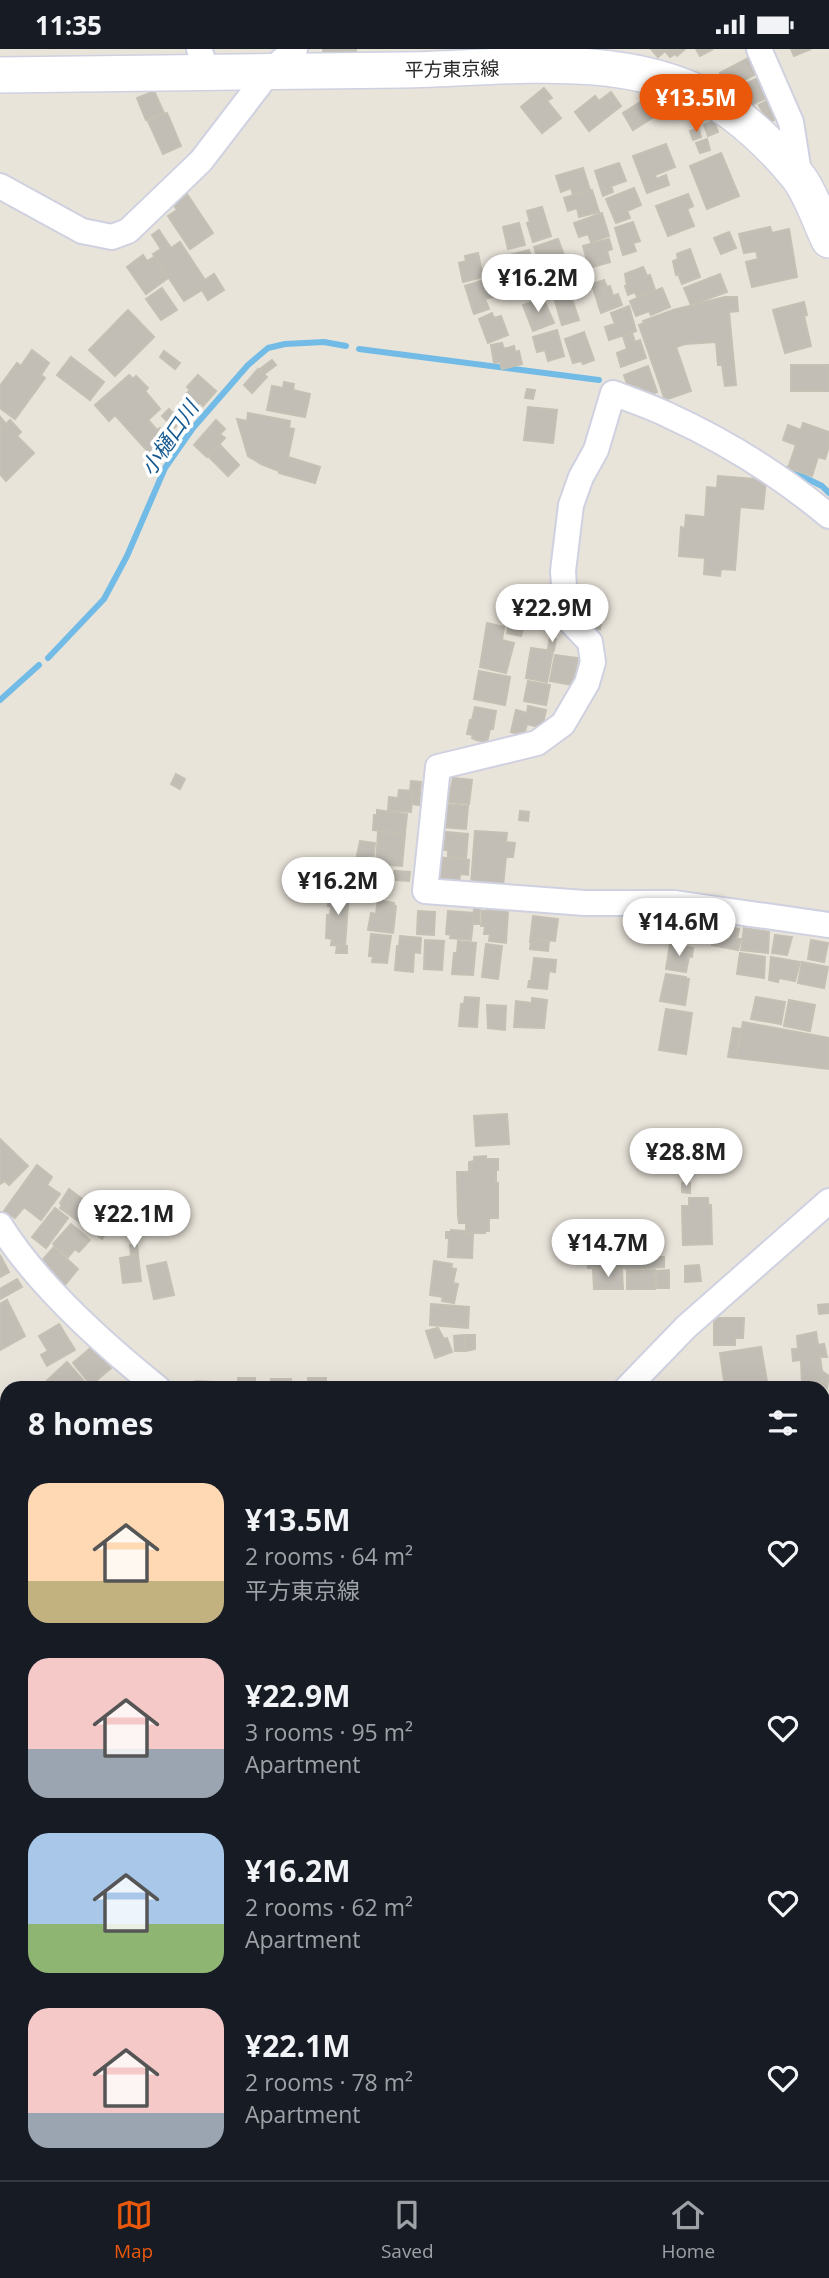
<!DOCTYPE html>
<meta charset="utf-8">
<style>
:root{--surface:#171b24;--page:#242831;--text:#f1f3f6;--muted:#9ea1a6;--line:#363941;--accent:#ea580c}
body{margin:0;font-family:"Open Sans","Noto Sans JP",sans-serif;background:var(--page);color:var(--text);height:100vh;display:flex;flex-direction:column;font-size:26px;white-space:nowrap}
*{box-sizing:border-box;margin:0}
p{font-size:23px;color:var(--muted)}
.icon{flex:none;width:38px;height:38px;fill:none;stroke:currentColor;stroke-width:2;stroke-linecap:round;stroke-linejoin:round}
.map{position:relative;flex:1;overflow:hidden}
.panel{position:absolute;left:0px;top:1332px;width:830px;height:800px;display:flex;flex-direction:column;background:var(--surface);border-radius:21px 21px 0 0;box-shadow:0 7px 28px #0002}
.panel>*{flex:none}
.price{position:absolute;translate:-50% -60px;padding:0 16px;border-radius:24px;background:#fff;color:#222;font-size:23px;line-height:46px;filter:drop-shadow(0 2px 4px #0008)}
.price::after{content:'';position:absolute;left:50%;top:42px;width:21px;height:16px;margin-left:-10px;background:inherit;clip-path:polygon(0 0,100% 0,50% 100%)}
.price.selected{background:var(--accent);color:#fff}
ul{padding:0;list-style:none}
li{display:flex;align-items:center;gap:21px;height:175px;padding:0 28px}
li span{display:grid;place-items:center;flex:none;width:196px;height:140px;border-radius:21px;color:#555}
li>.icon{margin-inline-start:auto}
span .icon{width:84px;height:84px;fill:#fffc;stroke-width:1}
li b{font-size:30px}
h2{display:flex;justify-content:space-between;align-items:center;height:84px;padding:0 28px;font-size:30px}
.status{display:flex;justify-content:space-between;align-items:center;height:49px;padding:0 35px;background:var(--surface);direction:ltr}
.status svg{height:19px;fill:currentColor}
.dock{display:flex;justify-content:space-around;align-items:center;height:98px;border-top:2px solid var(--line);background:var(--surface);font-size:19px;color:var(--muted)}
.dock a{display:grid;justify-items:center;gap:4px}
.dock .selected{color:var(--accent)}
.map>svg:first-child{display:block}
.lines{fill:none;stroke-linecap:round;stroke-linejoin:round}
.stream{stroke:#72bbe6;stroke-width:6}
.building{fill:#c2beb6;stroke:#c4c0b4;stroke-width:2}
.street-casing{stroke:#cfd1e0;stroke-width:28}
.secondary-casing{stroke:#cfd1e0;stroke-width:38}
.street{stroke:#fff;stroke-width:24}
.secondary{stroke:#fff;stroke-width:35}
.labels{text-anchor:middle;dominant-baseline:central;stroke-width:7;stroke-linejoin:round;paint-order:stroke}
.street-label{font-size:19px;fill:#282828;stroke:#fff}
.water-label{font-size:21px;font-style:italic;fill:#15588f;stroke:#fff}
</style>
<div class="status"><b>11:35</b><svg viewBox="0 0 49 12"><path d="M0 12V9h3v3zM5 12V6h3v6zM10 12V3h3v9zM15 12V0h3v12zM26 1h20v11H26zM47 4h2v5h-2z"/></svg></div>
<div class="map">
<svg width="829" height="2131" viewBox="0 0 829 2131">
<rect width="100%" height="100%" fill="#e9e4da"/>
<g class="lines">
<g class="stream">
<polyline points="359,300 599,331"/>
<polyline points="787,420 822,437 829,444"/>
<polyline points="48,609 104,550 127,507 165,419 193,379 248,316 268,299 285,295 324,293 346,297"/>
<polyline points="0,651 39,616"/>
<polyline points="0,1778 7,1778"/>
<polyline points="824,2088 829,2087"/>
<polyline points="808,2124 810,2131"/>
</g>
</g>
<g class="building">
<polygon points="323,0 356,0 356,6 323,5"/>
<polygon points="651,0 685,0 677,7 675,5 670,8 665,2 658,8"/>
<polygon points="696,0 713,0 700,7"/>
<polygon points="791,0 811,0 794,7"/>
<polygon points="750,8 758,24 729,39 720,24"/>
<polygon points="760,28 769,48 751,56 748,49 742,52 736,39"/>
<polygon points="544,39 552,49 547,52 561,69 542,84 521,58"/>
<polygon points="154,42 164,64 146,71 137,49"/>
<polygon points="611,43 621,57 589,82 575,63 595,47 599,52"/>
<polygon points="653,45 663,62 633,81 623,64"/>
<polygon points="772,49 782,67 768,74 759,56"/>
<polygon points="167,64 181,97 163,105 148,72"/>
<polygon points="714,72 718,83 708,87 704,76"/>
<polygon points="698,79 701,88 693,91 690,82"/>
<polygon points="707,90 710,101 700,104 696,94"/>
<polygon points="666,95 675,118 655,126 656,130 666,126 669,136 647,144 633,107"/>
<polygon points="721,104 739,147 707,160 690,117"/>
<polygon points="619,114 626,132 611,137 613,143 603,147 595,122"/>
<polygon points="583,119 590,141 573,146 571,139 561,143 556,127"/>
<polygon points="634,139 641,156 627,162 630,169 616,174 606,150"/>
<polygon points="592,141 599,163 579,168 577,159 568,162 564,149"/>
<polygon points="187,145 213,184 190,200 168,167 177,161 173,155"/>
<polygon points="688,145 693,157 687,160 694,177 668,187 656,157"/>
<polygon points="542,158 551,187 533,193 527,174 530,173 527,162"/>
<polygon points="602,164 609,187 591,193 588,185 579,188 574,174"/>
<polygon points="633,173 640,192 633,194 636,202 623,206 615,179"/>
<polygon points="519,174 525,196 508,200 503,178"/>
<polygon points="770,178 772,184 789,180 797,228 752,238 746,213 758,210 756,202 744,204 739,185"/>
<polygon points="159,181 171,199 180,193 205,231 214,225 224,241 208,251 202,241 184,252 153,205 161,200 152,186"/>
<polygon points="729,183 736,199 721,205 714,189"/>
<polygon points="558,190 564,206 560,208 561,212 556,214 559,223 544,228 534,198"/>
<polygon points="609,190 612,200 607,202 610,213 589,219 583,197"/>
<polygon points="690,200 700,228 682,235 678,225 676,226 673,212 678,210 677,205"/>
<polygon points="529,201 534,220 527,222 530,230 517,234 510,206"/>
<polygon points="478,204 483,228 463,233 459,214 466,212 465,207"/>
<polygon points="143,206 147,212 154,208 168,229 146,245 127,218"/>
<polygon points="643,218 647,227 650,226 655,241 637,248 635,243 628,246 625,237 627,237 625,225"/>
<polygon points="720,225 727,243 691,256 684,239"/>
<polygon points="490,229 495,247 485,250 489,260 474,265 465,237"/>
<polygon points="604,231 607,238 610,237 613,247 618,245 622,256 601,264 593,239 595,234"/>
<polygon points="162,239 177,261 161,271 146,250"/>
<polygon points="662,239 670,258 651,266 649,262 636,267 630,252"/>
<polygon points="570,244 579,271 562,276 554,249"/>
<polygon points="725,248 737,248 738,262 729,263 736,336 725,337 722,316 718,316 716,293 685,295 676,298 691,342 665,351 639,276 644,274 643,272 673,261"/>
<polygon points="543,249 554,274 533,282 523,256"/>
<polygon points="804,253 807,266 804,267 811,297 785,304 773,261"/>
<polygon points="629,257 636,282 609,291 605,278 615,275 611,264"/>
<polygon points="128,261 154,288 115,327 89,301"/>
<polygon points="492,264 494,269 501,267 508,286 488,294 479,270"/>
<polygon points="557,281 564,307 548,312 545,301 537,303 533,288"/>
<polygon points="584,283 594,311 583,315 581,312 573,314 565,290"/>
<polygon points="632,284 635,293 640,291 646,309 621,318 617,304 627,300 623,287"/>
<polygon points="502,294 504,300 514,297 515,303 519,302 522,315 502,320 500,313 494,314 491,296"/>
<polygon points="32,301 49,314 41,326 45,329 15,370 0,359 0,337 17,314 21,317"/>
<polygon points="164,302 180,314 175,320 160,308"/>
<polygon points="71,308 104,333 90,351 57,326"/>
<polygon points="272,311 276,316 264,325 260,320"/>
<rect x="791" y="316" width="38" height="26"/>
<polygon points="648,317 657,343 650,346 641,342 639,337 635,338 627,335 624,326"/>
<polygon points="258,320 267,328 252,344 244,336"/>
<polygon points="129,326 133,330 136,327 148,339 145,342 160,360 148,371 157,381 160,379 164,383 168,380 175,387 152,407 115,366 109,372 95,356"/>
<polygon points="198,326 216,342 203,357 200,354 196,357 184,347 190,341 187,338"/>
<polygon points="284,333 294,335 293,341 310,345 305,368 267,361 272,337 283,339"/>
<polygon points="527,340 535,341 533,350 525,349"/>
<polygon points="528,358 557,361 553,394 524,391"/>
<polygon points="169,360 181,372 174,379 162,367"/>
<polygon points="248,364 290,372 289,379 294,380 288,408 320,418 315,434 279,424 279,422 261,415 248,407 237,370 247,372"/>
<polygon points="1,369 6,375 10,371 21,383 17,387 34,404 6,432 0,425"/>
<polygon points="216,371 225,380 220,385 225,389 207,408 194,396"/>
<polygon points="803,374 829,383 829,397 825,410 818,408 812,427 788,419 796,396 783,391 788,376 801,381"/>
<polygon points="220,396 239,416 228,427 209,408"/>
<polygon points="718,427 766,431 763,460 740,458 735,521 721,520 720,527 704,525 705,509 679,507 681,478 685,479 686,466 705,468 707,438 717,439"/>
<polygon points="585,558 603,561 600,580 582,577"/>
<polygon points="487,574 504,578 502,591 514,594 506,624 480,618"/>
<polygon points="509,574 524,577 521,587 507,584"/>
<polygon points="550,588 556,590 554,601 548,600"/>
<polygon points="531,599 553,602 547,633 526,629"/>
<polygon points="555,606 578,609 573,636 550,632"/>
<polygon points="479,622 510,628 505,656 474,650"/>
<polygon points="528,632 550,636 546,656 524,652"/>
<polygon points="528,657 546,661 542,679 527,675 524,686 511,683 516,661 527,664"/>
<polygon points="475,658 496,662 493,680 490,680 487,693 476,691 472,689 473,686 467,685 470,671 472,671"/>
<polygon points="176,725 185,730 180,740 171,735"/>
<polygon points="453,729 472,731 469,755 448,753"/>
<polygon points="411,732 421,733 419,756 412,755 413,742 410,742"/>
<polygon points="399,741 413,742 411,763 388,761 389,748 398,749"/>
<polygon points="445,755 468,757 466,780 442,778"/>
<polygon points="377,761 407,765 405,784 373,781 374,766 377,766"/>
<polygon points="520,762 529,763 528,772 519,771"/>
<polygon points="475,782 507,784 506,793 515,794 513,808 506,808 503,837 471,834"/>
<polygon points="378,783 405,785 402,817 376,815"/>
<polygon points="446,783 468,785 466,809 448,808 448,801 444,801"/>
<polygon points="360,792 375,794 372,821 357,819 357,816 355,816"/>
<polygon points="436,808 469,811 468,826 460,825 459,836 435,831"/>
<polygon points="382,821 394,823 393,831 381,830"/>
<polygon points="395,822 410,823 409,832 395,831"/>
<polygon points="332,839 349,840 345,897 331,896 332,890 326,889 327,866 330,866 331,857 328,857 328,846 332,846"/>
<polygon points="378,851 394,854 394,856 396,857 393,884 368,881 371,864 376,865"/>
<polygon points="474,859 480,860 479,875 473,875"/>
<polygon points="488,861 508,863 506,894 489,892 490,885 484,885 485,877 481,877 482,862 488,862"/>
<polygon points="418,862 435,863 434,886 417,885"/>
<polygon points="448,862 474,864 471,891 450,889 451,886 446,885"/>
<polygon points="533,867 558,870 555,892 536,890 536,893 530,893"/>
<polygon points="719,876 739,880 737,890 741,890 738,901 712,896 715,878 719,879"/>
<polygon points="744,879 769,883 768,904 741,901"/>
<polygon points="371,885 391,887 387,914 372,913 373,907 369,907"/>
<polygon points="775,886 792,888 787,906 772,904"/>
<polygon points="400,887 421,889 420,904 414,903 413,923 395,921 397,897 399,897"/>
<polygon points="537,890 549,892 548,902 530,900 531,893 536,894"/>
<polygon points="425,891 444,892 442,921 424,920"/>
<polygon points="811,891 828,894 824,913 808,910"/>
<polygon points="458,892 476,894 473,926 452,925 454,904 457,904"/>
<polygon points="486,895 502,897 498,930 482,928"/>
<polygon points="670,895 693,899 692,908 689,907 686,923 666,920"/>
<polygon points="337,896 347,897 347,904 336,904"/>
<polygon points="740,904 765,908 764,929 737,925"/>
<polygon points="771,908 800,913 795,932 779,929 778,933 769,931"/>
<polygon points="534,909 556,911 555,923 549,922 547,940 528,938 529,932 531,932"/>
<polygon points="802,913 828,918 824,939 798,934"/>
<polygon points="666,925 686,928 686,930 689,930 685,956 660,952"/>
<polygon points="465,948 479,949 477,978 459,977 461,955 464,955"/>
<polygon points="756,948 785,953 781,975 751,970"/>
<polygon points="532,949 547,951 544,979 514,978 516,952 532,954"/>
<polygon points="789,951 815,956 810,982 784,977"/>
<polygon points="487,956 506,957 505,981 488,979"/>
<polygon points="666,960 692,964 686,1005 659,1001"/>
<polygon points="743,973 829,989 828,1020 736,1009"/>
<polygon points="733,979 741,980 736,1009 728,1008"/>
<polygon points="507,1065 509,1095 476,1097 474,1067"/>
<polygon points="0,1090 28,1117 9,1136 5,1132 0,1135"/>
<polygon points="486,1107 486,1110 498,1110 498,1121 496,1121 496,1134 498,1134 498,1169 489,1169 489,1182 485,1182 485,1184 466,1184 466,1174 459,1174 458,1167 457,1123 469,1123 469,1113 474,1112 474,1108"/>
<polygon points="37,1116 52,1128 47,1136 60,1145 41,1171 24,1158 15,1169 4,1162"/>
<polygon points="682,1134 690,1134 690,1144 682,1143"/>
<polygon points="69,1140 93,1158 89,1163 96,1168 88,1179 60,1159 62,1156 60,1154"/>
<polygon points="689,1149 708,1149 708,1156 711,1156 712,1195 683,1196 682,1157 689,1157"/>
<polygon points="55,1159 68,1169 46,1199 32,1188"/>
<polygon points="71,1175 90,1191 79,1203 75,1200 68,1208 53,1195"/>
<polygon points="95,1176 106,1184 102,1190 91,1181"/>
<polygon points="451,1181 464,1182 464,1186 473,1186 472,1209 448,1208 449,1189 446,1189 446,1183 451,1183"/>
<polygon points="130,1196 137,1196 138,1205 131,1206"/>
<polygon points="54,1198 78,1220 64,1237 39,1215"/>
<polygon points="609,1201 624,1201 624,1219 588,1219 588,1204 609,1203"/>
<polygon points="657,1202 658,1208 664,1208 664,1218 626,1220 625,1204"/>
<polygon points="0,1206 9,1223 0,1228"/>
<polygon points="138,1206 141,1232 123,1234 120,1209"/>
<polygon points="434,1212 452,1215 451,1219 456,1220 453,1234 458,1235 454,1254 442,1252 443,1248 430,1246"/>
<polygon points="166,1213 174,1246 154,1250 147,1217"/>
<polygon points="699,1216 701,1232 685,1233 685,1217"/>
<polygon points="622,1220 623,1240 594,1240 593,1221"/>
<polygon points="655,1221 655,1240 627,1240 627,1222"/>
<polygon points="669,1221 669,1239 657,1239 656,1222"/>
<polygon points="17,1230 22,1238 0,1250 0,1240"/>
<polygon points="7,1251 25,1287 0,1301 0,1255"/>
<polygon points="431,1255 469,1258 468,1279 430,1276"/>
<polygon points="828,1255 829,1264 819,1265 818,1256"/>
<polygon points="714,1269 744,1269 743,1289 735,1289 735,1296 714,1296"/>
<polygon points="59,1275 75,1301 47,1317 41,1306 48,1302 39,1287"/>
<polygon points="438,1279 444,1290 447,1289 452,1303 435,1309 426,1282"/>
<polygon points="816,1283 818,1296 824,1295 827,1308 820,1308 822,1322 829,1327 827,1339 821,1334 802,1336 801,1311 793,1312 792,1300 798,1300 797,1287"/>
<polygon points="464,1286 465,1302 455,1302 454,1287"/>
<polygon points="465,1286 475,1286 475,1300 466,1302"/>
<polygon points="93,1297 111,1319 91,1336 73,1314"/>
<polygon points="761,1298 768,1338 725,1339 720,1304"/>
<polygon points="67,1313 90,1339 39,1339"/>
<polygon points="238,1329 255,1329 255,1333 262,1333 262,1339 230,1339 230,1335 238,1335"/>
<polygon points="308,1329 326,1329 326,1339 303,1339 303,1333 308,1333"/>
<polygon points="271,1330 291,1330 290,1339 271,1339"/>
<polygon points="197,1332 214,1333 214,1339 186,1339 186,1334"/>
<polygon points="7,1376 7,1396 5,1397 0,1388 0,1379"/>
</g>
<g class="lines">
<defs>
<g id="street">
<polyline points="199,0 208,24"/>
<polyline points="759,0 791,73 800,130"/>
<polyline points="0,137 82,182 112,188 128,182 201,112 270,22 295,0"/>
<path d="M829 467C781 427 725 392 668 366 650 357 631 351 613 344L596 401 581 428 571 456 563 522 566 568 590 593 593 613 587 634 563 675 537 694 438 718 425 842 585 854H674L829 876"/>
<path d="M0 1176C38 1237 102 1294 158 1339"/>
<polyline points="627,1339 686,1278 829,1152"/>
</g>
<g id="secondary">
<path d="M0 26C134 25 268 22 402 21 502 20 616 0 709 49 741 66 776 100 799 129 811 145 820 172 829 191"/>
<polyline points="235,2131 236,2124"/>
</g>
</defs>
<use href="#street" class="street-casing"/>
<use href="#secondary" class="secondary-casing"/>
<use href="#street" class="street"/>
<use href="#secondary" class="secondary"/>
</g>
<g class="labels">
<g class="street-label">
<text transform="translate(452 20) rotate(-1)">平方東京線</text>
</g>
<g class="water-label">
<text transform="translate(169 389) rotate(-56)">小樋口川</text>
</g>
</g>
</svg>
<b class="price selected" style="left:696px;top:85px">¥13.5M</b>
<b class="price" style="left:538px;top:265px">¥16.2M</b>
<b class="price" style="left:552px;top:595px">¥22.9M</b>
<b class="price" style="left:338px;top:868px">¥16.2M</b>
<b class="price" style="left:679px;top:909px">¥14.6M</b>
<b class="price" style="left:686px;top:1139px">¥28.8M</b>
<b class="price" style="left:134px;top:1201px">¥22.1M</b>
<b class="price" style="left:608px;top:1230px">¥14.7M</b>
<section class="panel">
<h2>8 homes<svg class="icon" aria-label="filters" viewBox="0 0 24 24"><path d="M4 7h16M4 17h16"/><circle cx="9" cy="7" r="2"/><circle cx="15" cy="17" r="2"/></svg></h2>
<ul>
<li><span style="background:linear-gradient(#ffd9b3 70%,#c2b280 0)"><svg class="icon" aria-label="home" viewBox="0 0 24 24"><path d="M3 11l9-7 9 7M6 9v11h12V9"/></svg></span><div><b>¥13.5M</b><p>2 rooms · 64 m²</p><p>平方東京線</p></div><svg class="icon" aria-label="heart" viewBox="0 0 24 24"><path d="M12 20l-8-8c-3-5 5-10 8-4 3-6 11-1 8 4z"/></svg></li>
<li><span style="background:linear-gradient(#f6c9c9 65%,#9aa5b1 0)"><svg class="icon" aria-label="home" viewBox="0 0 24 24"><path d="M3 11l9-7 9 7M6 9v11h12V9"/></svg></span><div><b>¥22.9M</b><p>3 rooms · 95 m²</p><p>Apartment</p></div><svg class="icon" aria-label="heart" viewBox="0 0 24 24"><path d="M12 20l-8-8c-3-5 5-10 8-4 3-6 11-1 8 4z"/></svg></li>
<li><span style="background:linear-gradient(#a9c7e8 65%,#8fb573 0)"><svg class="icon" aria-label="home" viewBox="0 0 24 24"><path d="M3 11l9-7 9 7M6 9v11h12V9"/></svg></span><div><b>¥16.2M</b><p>2 rooms · 62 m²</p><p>Apartment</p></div><svg class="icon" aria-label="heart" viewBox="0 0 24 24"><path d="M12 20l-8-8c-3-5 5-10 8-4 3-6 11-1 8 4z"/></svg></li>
<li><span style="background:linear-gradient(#f6c9c9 75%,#9aa5b1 0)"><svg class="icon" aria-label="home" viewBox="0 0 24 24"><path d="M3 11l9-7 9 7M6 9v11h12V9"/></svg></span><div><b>¥22.1M</b><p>2 rooms · 78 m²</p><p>Apartment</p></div><svg class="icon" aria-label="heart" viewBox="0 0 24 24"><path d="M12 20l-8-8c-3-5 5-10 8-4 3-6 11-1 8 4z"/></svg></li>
</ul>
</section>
</div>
<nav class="dock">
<a class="selected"><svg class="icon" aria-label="map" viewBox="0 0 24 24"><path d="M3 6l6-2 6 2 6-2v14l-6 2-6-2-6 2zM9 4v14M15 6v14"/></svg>Map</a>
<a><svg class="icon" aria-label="saved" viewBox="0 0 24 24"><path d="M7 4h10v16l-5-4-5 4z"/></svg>Saved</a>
<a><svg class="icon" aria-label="home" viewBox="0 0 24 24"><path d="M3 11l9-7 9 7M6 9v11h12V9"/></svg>Home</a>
</nav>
